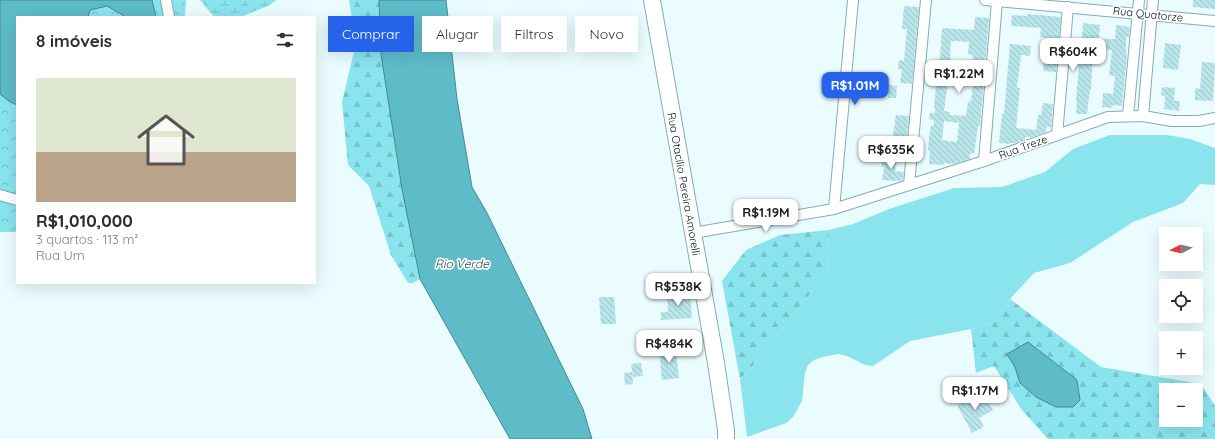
<!DOCTYPE html>
<html lang="pt">
<meta charset="utf-8">
<style>
:root{--surface:#fff;--page:#f7f7f7;--text:#2b2b33;--muted:#7c7c81;--line:#e1e1e2;--accent:#2563eb}
body{margin:0;font-family:Quicksand,sans-serif;background:var(--page);color:var(--text);height:100vh;display:flex;flex-direction:column;font-size:15px;white-space:nowrap}
*{box-sizing:border-box;margin:0}
p{font-size:13px;color:var(--muted)}
.icon{flex:none;width:22px;height:22px;fill:none;stroke:currentColor;stroke-width:2;stroke-linecap:round;stroke-linejoin:round}
.map{position:relative;flex:1;overflow:hidden}
.panel{position:absolute;left:16px;top:16px;width:300px;height:268px;display:flex;flex-direction:column;background:var(--surface);border-radius:0px;box-shadow:0 4px 16px #0002}
.panel>*{flex:none}
.guide{position:absolute;left:328px;top:16px;width:380px;height:36px;display:flex;gap:8px}
.needle{width:26px;rotate:263deg}
.buttons{position:absolute;left:1159px;top:227px;display:grid;gap:8px}
.buttons a{display:grid;place-items:center;width:44px;height:44px;border-radius:0px;background:var(--surface);box-shadow:0 4px 16px #0002;font-size:20px}
.price{position:absolute;translate:-50% -34px;padding:0 9px;border-radius:8px;background:#fff;color:#222;font-size:13px;line-height:26px;filter:drop-shadow(0 1px 2px #0008)}
.price::after{content:'';position:absolute;left:50%;top:24px;width:12px;height:9px;margin-left:-6px;background:inherit;clip-path:polygon(0 0,100% 0,50% 100%)}
.price.current{background:var(--accent);color:#fff}
ul{padding:0;list-style:none}
li{display:grid;align-content:center;gap:8px;height:212px;padding:0 20px}
li+li{border-top:1px solid var(--line)}
li span{display:grid;place-items:center;height:124px;border-radius:0px;color:#555}
li>.icon{margin-inline-start:auto}
span .icon{width:72px;height:72px;fill:#fffc;stroke-width:1}
li b{font-size:17px}
h2{display:flex;justify-content:space-between;align-items:center;height:48px;padding:0 20px;font-size:17px}
.pill{padding:0 14px;border-radius:0px;background:var(--surface);box-shadow:0 4px 16px #0002;font-size:14px;line-height:36px}
.pill.current{background:var(--accent);color:#fff}
.map>svg:first-child{display:block}
.grass{fill:#89e4ee}
.forest{fill:url(#forest-firs);fill-rule:evenodd}
.wetland{fill:url(#wetland-marsh)}
.park{fill:url(#park-crowns)}
.water{fill:#5dbcc7;stroke:#428991}
.building{fill:url(#building-back-hatch);fill-rule:evenodd}
.lines{fill:none;stroke-linecap:round;stroke-linejoin:round}
.minor-casing{stroke:#82adb2;stroke-width:12}
.primary-casing{stroke:#82adb2;stroke-width:18}
.minor{stroke:#fff;stroke-width:10}
.primary{stroke:#fff;stroke-width:16}
.labels{text-anchor:middle;dominant-baseline:central;stroke-width:3.5;stroke-linejoin:round;paint-order:stroke}
.street-label{font-size:11px;fill:#031214;stroke:#fff}
.water-label{font-size:12px;font-style:italic;fill:#1e494e;stroke:#fff}
</style>
<div class="map">
<svg width="1215" height="439" viewBox="0 0 1215 439">
<defs>
<pattern id="forest-firs" width="22" height="20" patternUnits="userSpaceOnUse"><rect width="22" height="20" fill="#89e4ee"/><path d="M5 1l3.5 6h-7zM16 11l3.5 6h-7z" fill="#75c3cb"/></pattern>
<pattern id="wetland-marsh" width="20" height="14" patternUnits="userSpaceOnUse"><rect width="20" height="14" fill="#89e4ee"/><path d="M1 5h8M5 5V1M11 12h8M15 12V8" fill="none" stroke="#75c3cb"/></pattern>
<pattern id="park-crowns" width="20" height="18" patternUnits="userSpaceOnUse"><rect width="20" height="18" fill="#89e4ee"/><path d="M2 6a3 3 0 1 1 6 0M12 15a3 3 0 1 1 6 0" fill="none" stroke="#75c3cb"/></pattern>
<pattern id="building-back-hatch" width="6" height="6" patternUnits="userSpaceOnUse"><rect width="6" height="6" fill="#b8e5ea"/><path d="M-1 5l2 2M0 0l6 6M5-1l2 2" fill="none" stroke="#9dc3c8"/></pattern>
</defs>
<rect width="100%" height="100%" fill="#eafcfe"/>
<polygon class="grass" points="1110,135 1167,135 1190,139 1215,148 1215,185 1200,184 1183,203 1133,222 1070,263 1034,273 1010,299 995,321 971,329 910,341 873,366 865,365 847,356 838,354 822,357 814,360 808,365 805,373 802,401 793,417 786,423 747,437 740,379 751,368 827,272 829,230 853,224 889,209 954,188 1002,187 1045,172 1073,149"/>
<g class="forest">
<polygon points="349,0 379,0 381,54 402,189 420,279 413,283 408,283 391,255 369,186 348,165 342,102 356,44"/>
<polygon points="829,230 827,272 751,368 740,379 722,281 746,250 780,235"/>
<path d="M1010 299 1101 367 1201 384 1215 406V439H1048L1022 410 994 366 976 373 971 329 995 321ZM1166 390H1196V420H1166Z"/>
</g>
<polygon class="wetland" points="200,0 277,0 268,6 243,16 214,17"/>
<polygon class="park" points="0,0 186,0 185,17 17,17 17,232 0,232"/>
<g class="water">
<polygon points="0,0 152,0 156,17 126,17 107,6 90,10 88,17 17,17 17,105 9,101 0,94"/>
<polygon points="379,0 446,0 457,99 472,187 487,213 583,409 592,439 510,439 420,279 402,189 381,54"/>
<polygon points="1028,342 1077,380 1080,400 1073,407 1056,407 1036,397 1020,383 1015,367 1007,354"/>
</g>
<g class="building">
<polygon points="1193,0 1215,0 1215,9 1193,7"/>
<polygon points="904,6 919,7 912,84 900,83 902,69 898,69 899,60 904,61 907,29 902,29"/>
<polygon points="1027,14 1061,17 1056,72 1043,71 1045,38 1040,37 1041,28 1011,26 1012,15 1027,16"/>
<path d="M975 17 989 18 980 126H978L974 154 970 153V159L954 164 944 163 943 165 929 164 930 150H928L929 137 931 125 934 126V120L929 119 930 113H935V108L934 107 936 84 938 85 942 28 974 30ZM951 41 969 42 968 54 973 55 971 74 966 73 965 83 973 84 971 102 968 101 966 116 949 115 950 112 944 111 951 57H950ZM944 121 959 123 957 142 942 140Z"/>
<polygon points="1083,23 1100,25 1099,39 1115,39 1116,25 1130,27 1129,37 1126,37 1126,54 1127,54 1122,106 1113,105 1112,108 1102,107 1103,93 1113,94 1115,76 1109,75 1112,50 1093,49 1091,89 1090,89 1087,114 1076,114 1077,102 1076,101 1079,64 1080,64"/>
<polygon points="1165,43 1181,45 1178,70 1163,68"/>
<polygon points="1010,44 1031,46 1030,56 1021,55 1017,88 1020,88 1016,128 1036,130 1038,115 1041,115 1043,103 1053,104 1051,127 1046,127 1046,132 1032,137 1025,137 1025,140 1014,143 1010,143 1010,144 999,143 1002,114 1004,114"/>
<polygon points="1202,62 1215,63 1213,101 1195,100 1195,88 1200,89"/>
<polygon points="889,85 897,86 896,98 888,98"/>
<polygon points="1162,87 1175,88 1174,101 1180,101 1179,111 1164,109 1165,96 1161,95"/>
<polygon points="896,115 909,116 905,155 893,154 894,140 892,140"/>
<polygon points="882,157 897,159 895,171 904,172 903,180 899,181 882,180 884,167 881,167"/>
<polygon points="690,292 692,318 661,320 661,312 668,312 667,294"/>
<polygon points="599,297 614,297 616,324 601,324"/>
<polygon points="676,349 679,378 662,380 659,350"/>
<polygon points="641,363 643,376 633,377 631,364"/>
<polygon points="632,372 633,384 625,385 624,373"/>
<polygon points="982,391 993,410 979,418 984,427 972,433 957,405"/>
</g>
<g class="lines">
<defs>
<g id="minor">
<polyline points="166,0 169,17"/>
<polyline points="985,0 1215,21"/>
<polyline points="1128,116 1139,0"/>
<polyline points="1143,116 1153,0"/>
<polyline points="1057,135 1068,7"/>
<polyline points="984,161 997,1"/>
<polyline points="909,185 926,0"/>
<polyline points="0,195 17,200"/>
<polyline points="834,209 853,0"/>
<polyline points="693,233 834,209 984,161 1108,117 1143,116 1172,121 1199,121 1215,118"/>
</g>
<polyline id="primary" points="652,0 716,363 726,430 726,439"/>
</defs>
<use href="#minor" class="minor-casing"/>
<use href="#primary" class="primary-casing"/>
<use href="#minor" class="minor"/>
<use href="#primary" class="primary"/>
</g>
<g class="labels">
<g class="street-label">
<text transform="translate(1148 14) rotate(6)">Rua Quatorze</text>
<text transform="translate(1023 147) rotate(-20)">Rua Treze</text>
<text transform="translate(684 184) rotate(80)">Rua Otacilio Pereira Amorelli</text>
</g>
<g class="water-label">
<text x="462" y="263">Rio Verde</text>
</g>
</g>
</svg>
<div class="buttons">
<a><svg class="needle" viewBox="-14 -14 28 28"><path d="M0-13l5 13h-10z" fill="#e53935"/><path d="M0 13l5-13h-10z" fill="#7c7c81"/></svg></a>
<a><svg class="icon" aria-label="locate" viewBox="0 0 24 24"><circle cx="12" cy="12" r="6"/><path d="M12 2v4M12 18v4M2 12h4M18 12h4"/></svg></a>
<a>+</a>
<a>−</a>
</div>
<b class="price" style="left:1073px;top:72px">R$604K</b>
<b class="price" style="left:959px;top:94px">R$1.22M</b>
<b class="price current" style="left:855px;top:106px">R$1.01M</b>
<b class="price" style="left:891px;top:170px">R$635K</b>
<b class="price" style="left:766px;top:233px">R$1.19M</b>
<b class="price" style="left:678px;top:307px">R$538K</b>
<b class="price" style="left:669px;top:364px">R$484K</b>
<b class="price" style="left:975px;top:411px">R$1.17M</b>
<div class="guide">
<a class="pill current">Comprar</a>
<a class="pill">Alugar</a>
<a class="pill">Filtros</a>
<a class="pill">Novo</a>
</div>
<section class="panel">
<h2>8 imóveis<svg class="icon" aria-label="filters" viewBox="0 0 24 24"><path d="M4 7h16M4 17h16"/><circle cx="9" cy="7" r="2"/><circle cx="15" cy="17" r="2"/></svg></h2>
<ul>
<li><span style="background:linear-gradient(#dfe7d0 60%,#b9a48a 0)"><svg class="icon" aria-label="home" viewBox="0 0 24 24"><path d="M3 11l9-7 9 7M6 9v11h12V9"/></svg></span><div><b>R$1,010,000</b><p>3 quartos · 113 m²</p><p>Rua Um</p></div></li>
</ul>
</section>
</div>
